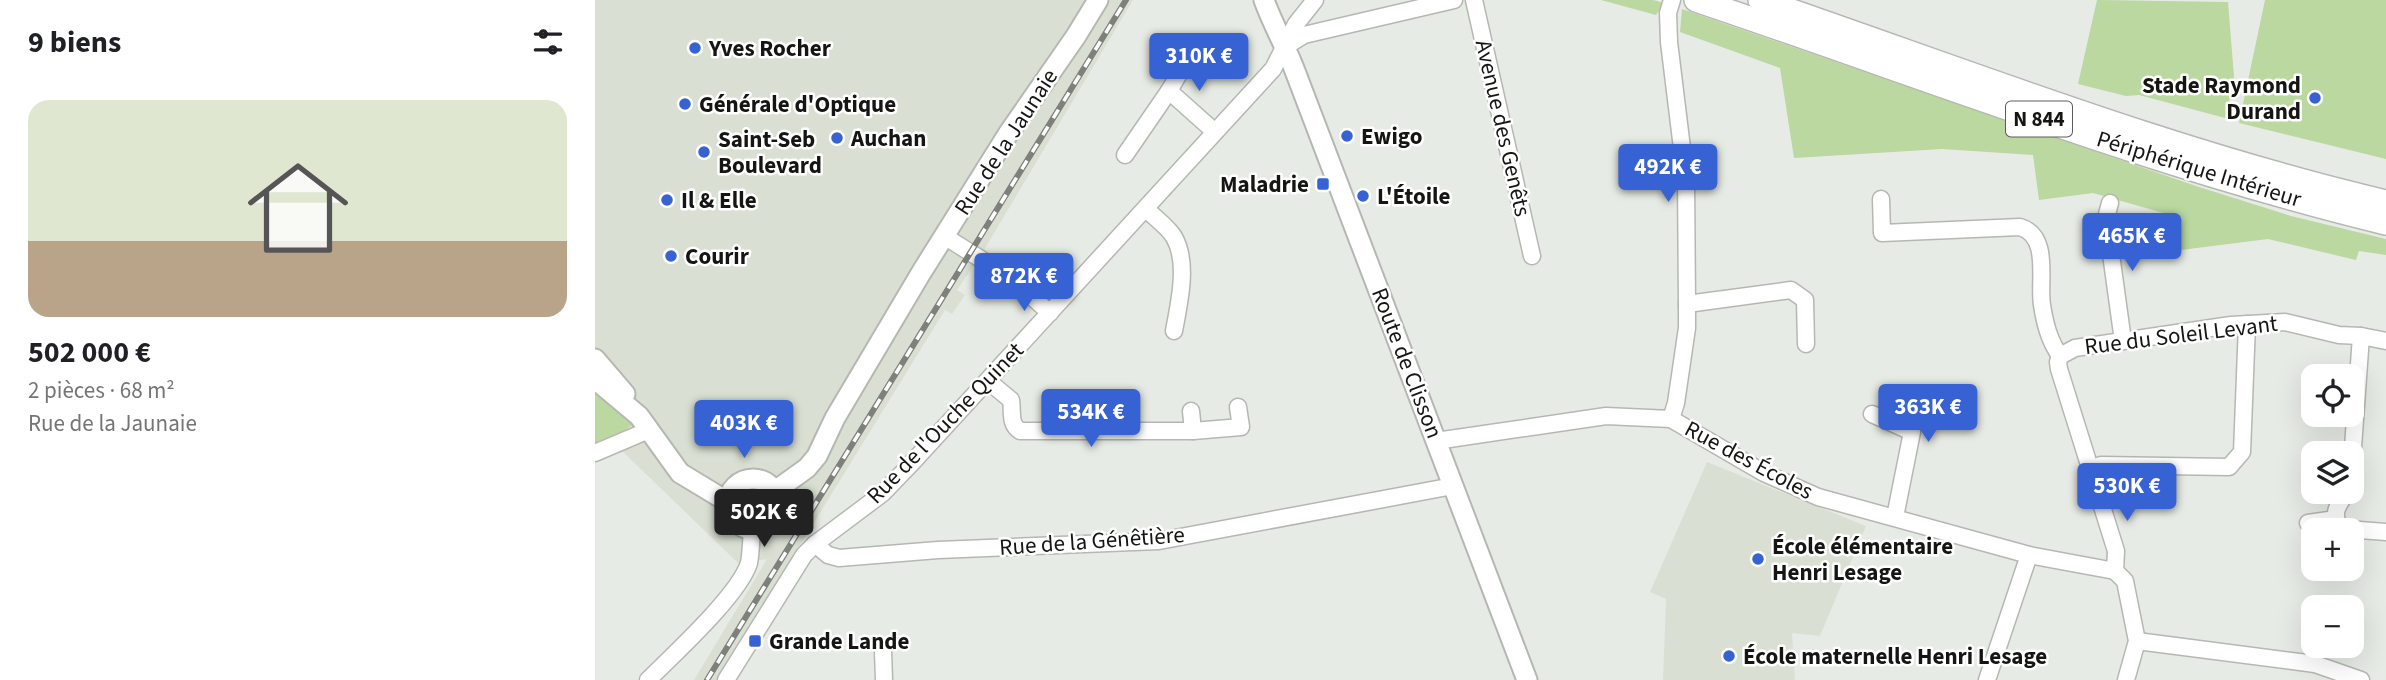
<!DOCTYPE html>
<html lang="fr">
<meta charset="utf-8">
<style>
:root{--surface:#fff;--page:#f2f2f2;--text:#202124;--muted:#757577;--line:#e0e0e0;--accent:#3662d3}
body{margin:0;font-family:"Source Sans 3",sans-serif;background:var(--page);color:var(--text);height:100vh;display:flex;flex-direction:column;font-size:26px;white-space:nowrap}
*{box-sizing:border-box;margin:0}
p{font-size:23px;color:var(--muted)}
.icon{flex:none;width:38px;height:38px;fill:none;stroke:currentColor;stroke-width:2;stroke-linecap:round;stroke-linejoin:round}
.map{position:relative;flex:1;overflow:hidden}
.drawer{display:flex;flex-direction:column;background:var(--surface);width:595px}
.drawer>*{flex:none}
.fabs{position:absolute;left:1706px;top:364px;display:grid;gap:14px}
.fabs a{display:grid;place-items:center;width:63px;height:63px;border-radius:14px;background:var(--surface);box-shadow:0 7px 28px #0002;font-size:35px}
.price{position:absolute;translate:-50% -60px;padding:0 16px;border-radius:7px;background:var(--accent);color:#fff;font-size:23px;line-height:46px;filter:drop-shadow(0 2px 4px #0008)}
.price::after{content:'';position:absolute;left:50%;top:42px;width:21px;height:16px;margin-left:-10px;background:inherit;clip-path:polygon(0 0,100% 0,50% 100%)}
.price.selected{background:#222;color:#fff}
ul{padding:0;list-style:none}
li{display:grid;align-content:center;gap:14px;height:371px;padding:0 28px}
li+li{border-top:2px solid var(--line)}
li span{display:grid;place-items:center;height:217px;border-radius:21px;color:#555}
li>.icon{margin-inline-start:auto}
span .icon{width:126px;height:126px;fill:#fffc;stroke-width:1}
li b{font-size:30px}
h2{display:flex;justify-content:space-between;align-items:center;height:84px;padding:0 28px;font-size:30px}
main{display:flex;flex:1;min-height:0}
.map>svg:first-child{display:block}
.built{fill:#d9e0d3}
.green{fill:#bad8a0}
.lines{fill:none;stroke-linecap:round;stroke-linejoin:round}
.minor-casing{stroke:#b5b8b2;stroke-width:19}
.major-casing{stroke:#b5b8b2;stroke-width:23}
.highway-casing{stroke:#b5b8b2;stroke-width:26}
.minor{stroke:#fff;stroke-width:16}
.major{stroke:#fff;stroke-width:19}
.highway{stroke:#fff;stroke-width:23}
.rail-casing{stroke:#7e807c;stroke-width:6}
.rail{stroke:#fff;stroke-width:3.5;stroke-dasharray:10;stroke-linecap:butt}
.poi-dot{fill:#3662d3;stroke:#fff;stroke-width:2.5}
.labels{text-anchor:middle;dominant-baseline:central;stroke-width:5;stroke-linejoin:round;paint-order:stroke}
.shield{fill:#fff;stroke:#5b5c5a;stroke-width:2}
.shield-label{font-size:21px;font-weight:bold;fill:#151614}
.poi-label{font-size:23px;font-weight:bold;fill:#151614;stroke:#fff;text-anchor:start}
.street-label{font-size:23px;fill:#151614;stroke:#fff}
</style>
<main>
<section class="drawer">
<h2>9 biens<svg class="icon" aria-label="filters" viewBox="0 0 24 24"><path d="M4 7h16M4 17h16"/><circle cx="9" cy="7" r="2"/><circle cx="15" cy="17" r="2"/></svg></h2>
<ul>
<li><span style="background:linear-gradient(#dfe7d0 65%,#b9a48a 0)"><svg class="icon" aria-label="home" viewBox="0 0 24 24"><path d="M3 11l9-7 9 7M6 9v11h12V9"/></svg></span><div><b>502 000 €</b><p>2 pièces · 68 m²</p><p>Rue de la Jaunaie</p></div></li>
</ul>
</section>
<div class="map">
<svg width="1791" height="680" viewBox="0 0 1791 680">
<rect width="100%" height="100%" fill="#e7ebe5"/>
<g class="built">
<polygon points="0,0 538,0 389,250 362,290 370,295 357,314 350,310 122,680 99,680 172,559 143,563 25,449 21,438 38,424 0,389"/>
<polygon points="1112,462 1271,526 1225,636 1197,633 1200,680 1068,680 1071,599 1055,592"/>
</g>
<g class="green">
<polygon points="1006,0 1058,0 1069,3 1061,15"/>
<polygon points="1502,0 1633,2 1640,89 1635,90 1634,119 1544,95 1531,96 1483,84"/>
<polygon points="1670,0 1791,0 1791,159 1644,123"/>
<polygon points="1087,9 1601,186 1696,216 1791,239 1791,255 1764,251 1761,260 1673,239 1578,251 1572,214 1498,193 1444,200 1438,155 1347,149 1199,158 1185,68 1085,32"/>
<polygon points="0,389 38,424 21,438 0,446"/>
<circle cx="159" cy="504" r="18"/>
</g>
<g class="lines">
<defs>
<g id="minor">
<polyline points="879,0 937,256"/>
<polyline points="693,45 709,35 859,0"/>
<polyline points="596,53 574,91 620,132"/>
<polyline points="530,155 574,91"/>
<path d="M1286 199 1287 233 1425 227C1456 236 1443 282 1447 305 1450 324 1454 340 1465 356"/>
<polyline points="1515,203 1511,218 1528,341"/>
<path d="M551 209C559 217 573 227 579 237 594 263 584 303 579 331"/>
<polyline points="349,236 416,278 455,313"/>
<polyline points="1092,304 1196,290 1210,300 1211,344"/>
<polyline points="1465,356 1463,362 1464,369 1521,551 1520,571 1530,581 1542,641 1531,680"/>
<polyline points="1465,356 1480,348 1636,325 1690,322 1744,335 1766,336 1791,341"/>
<path d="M393 381 416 400C418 412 414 424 425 431H598L596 411"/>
<polyline points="1277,414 1317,432 1300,517"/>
<polyline points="1076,419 1081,403 1092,328 1092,304 1091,181 1074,42 1073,13 1077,0"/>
<polyline points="598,431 646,427 643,407"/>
<polyline points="841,441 1011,416 1076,419 1169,473 1223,497 1434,555 1520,571"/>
<polyline points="0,453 54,430"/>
<polyline points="1757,461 1766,336"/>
<polyline points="1496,469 1506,465 1634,467 1647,452 1652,324"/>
<path d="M1752 492C1745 503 1737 510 1743 524L1752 529 1791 532"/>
<polyline points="1713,523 1741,519"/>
<polyline points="220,544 233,555 244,558 343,550 564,541 858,486"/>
<polyline points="1542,641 1720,664 1766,680"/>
<polyline points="288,651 289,680"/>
<path d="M53 680C78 655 144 595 154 563 156 553 156 540 157 530"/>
<polyline points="131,680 209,555 220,544 288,493 314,466 678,69 701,24 720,0"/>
<polyline points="1392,680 1434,555"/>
</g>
<g id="major">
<path d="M669 0C678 25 691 47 700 71L932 680"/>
<polyline points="0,359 30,394"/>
<polyline points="0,379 44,416 85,473 133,502"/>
<circle cx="158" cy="504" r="25"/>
<polyline points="180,491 212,468 222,456 240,418 326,273 413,134 481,36 503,0"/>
</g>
<g id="highway">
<path d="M1101 0C1330 77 1556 166 1791 223"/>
<path d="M1165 0C1372 71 1578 152 1791 202"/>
</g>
</defs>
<use href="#minor" class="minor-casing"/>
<use href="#major" class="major-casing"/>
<use href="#highway" class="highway-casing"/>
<use href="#minor" class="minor"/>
<use href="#major" class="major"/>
<use href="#highway" class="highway"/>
<defs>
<polyline id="rail" points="112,680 531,0"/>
</defs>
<use href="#rail" class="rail-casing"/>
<use href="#rail" class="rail"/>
</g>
<g class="poi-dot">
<circle cx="100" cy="48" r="7"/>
<circle cx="1720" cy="98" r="7"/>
<circle cx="90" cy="104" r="7"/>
<circle cx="752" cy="136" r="7"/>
<circle cx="242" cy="138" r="7"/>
<circle cx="109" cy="152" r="7"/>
<rect x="721" y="177" width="14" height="14" rx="3.5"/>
<circle cx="768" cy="196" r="7"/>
<circle cx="72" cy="200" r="7"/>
<circle cx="76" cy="256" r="7"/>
<circle cx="1163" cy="559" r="7"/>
<rect x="153" y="634" width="14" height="14" rx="3.5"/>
<circle cx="1134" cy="656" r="7"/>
</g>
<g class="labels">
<rect class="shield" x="1411" y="101.5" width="66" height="35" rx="5"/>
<g class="shield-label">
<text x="1444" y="119">N 844</text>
</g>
<g class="poi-label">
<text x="114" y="48">Yves Rocher</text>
<text x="1706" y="85" text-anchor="end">Stade Raymond<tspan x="1706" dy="26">Durand</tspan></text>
<text x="104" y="104">Générale d'Optique</text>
<text x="766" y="136">Ewigo</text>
<text x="256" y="138">Auchan</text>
<text x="123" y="139">Saint-Seb<tspan x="123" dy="26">Boulevard</tspan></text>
<text x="714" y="184" text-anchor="end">Maladrie</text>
<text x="782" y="196">L'Étoile</text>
<text x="86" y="200">Il &amp; Elle</text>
<text x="90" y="256">Courir</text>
<text x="1177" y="546">École élémentaire<tspan x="1177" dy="26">Henri Lesage</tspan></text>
<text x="174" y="641">Grande Lande</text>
<text x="1148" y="656">École maternelle Henri Lesage</text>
</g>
<g class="street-label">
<text transform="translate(908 128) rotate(77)">Avenue des Genêts</text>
<text transform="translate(411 142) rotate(-57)">Rue de la Jaunaie</text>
<text transform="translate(1604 169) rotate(17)">Périphérique Intérieur</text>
<text transform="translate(1586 335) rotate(-7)">Rue du Soleil Levant</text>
<text transform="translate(812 363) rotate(69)">Route de Clisson</text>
<text transform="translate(350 423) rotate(-46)">Rue de l'Ouche Quinet</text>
<text transform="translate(1154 460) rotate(28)">Rue des Écoles</text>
<text transform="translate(497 541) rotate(-4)">Rue de la Génêtière</text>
</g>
</g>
</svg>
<div class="fabs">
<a><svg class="icon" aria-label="locate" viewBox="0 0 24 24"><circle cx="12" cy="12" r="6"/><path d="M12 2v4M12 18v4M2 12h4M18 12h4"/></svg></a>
<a><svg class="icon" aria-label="layers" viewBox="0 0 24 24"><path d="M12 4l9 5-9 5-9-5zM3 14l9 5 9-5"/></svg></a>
<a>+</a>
<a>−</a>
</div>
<b class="price" style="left:604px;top:93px">310K €</b>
<b class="price" style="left:1073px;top:204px">492K €</b>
<b class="price" style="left:1537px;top:273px">465K €</b>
<b class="price" style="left:429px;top:313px">872K €</b>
<b class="price" style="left:1333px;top:444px">363K €</b>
<b class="price" style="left:496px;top:449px">534K €</b>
<b class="price" style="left:149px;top:460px">403K €</b>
<b class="price" style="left:1532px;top:523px">530K €</b>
<b class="price selected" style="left:169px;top:549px">502K €</b>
</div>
</main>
